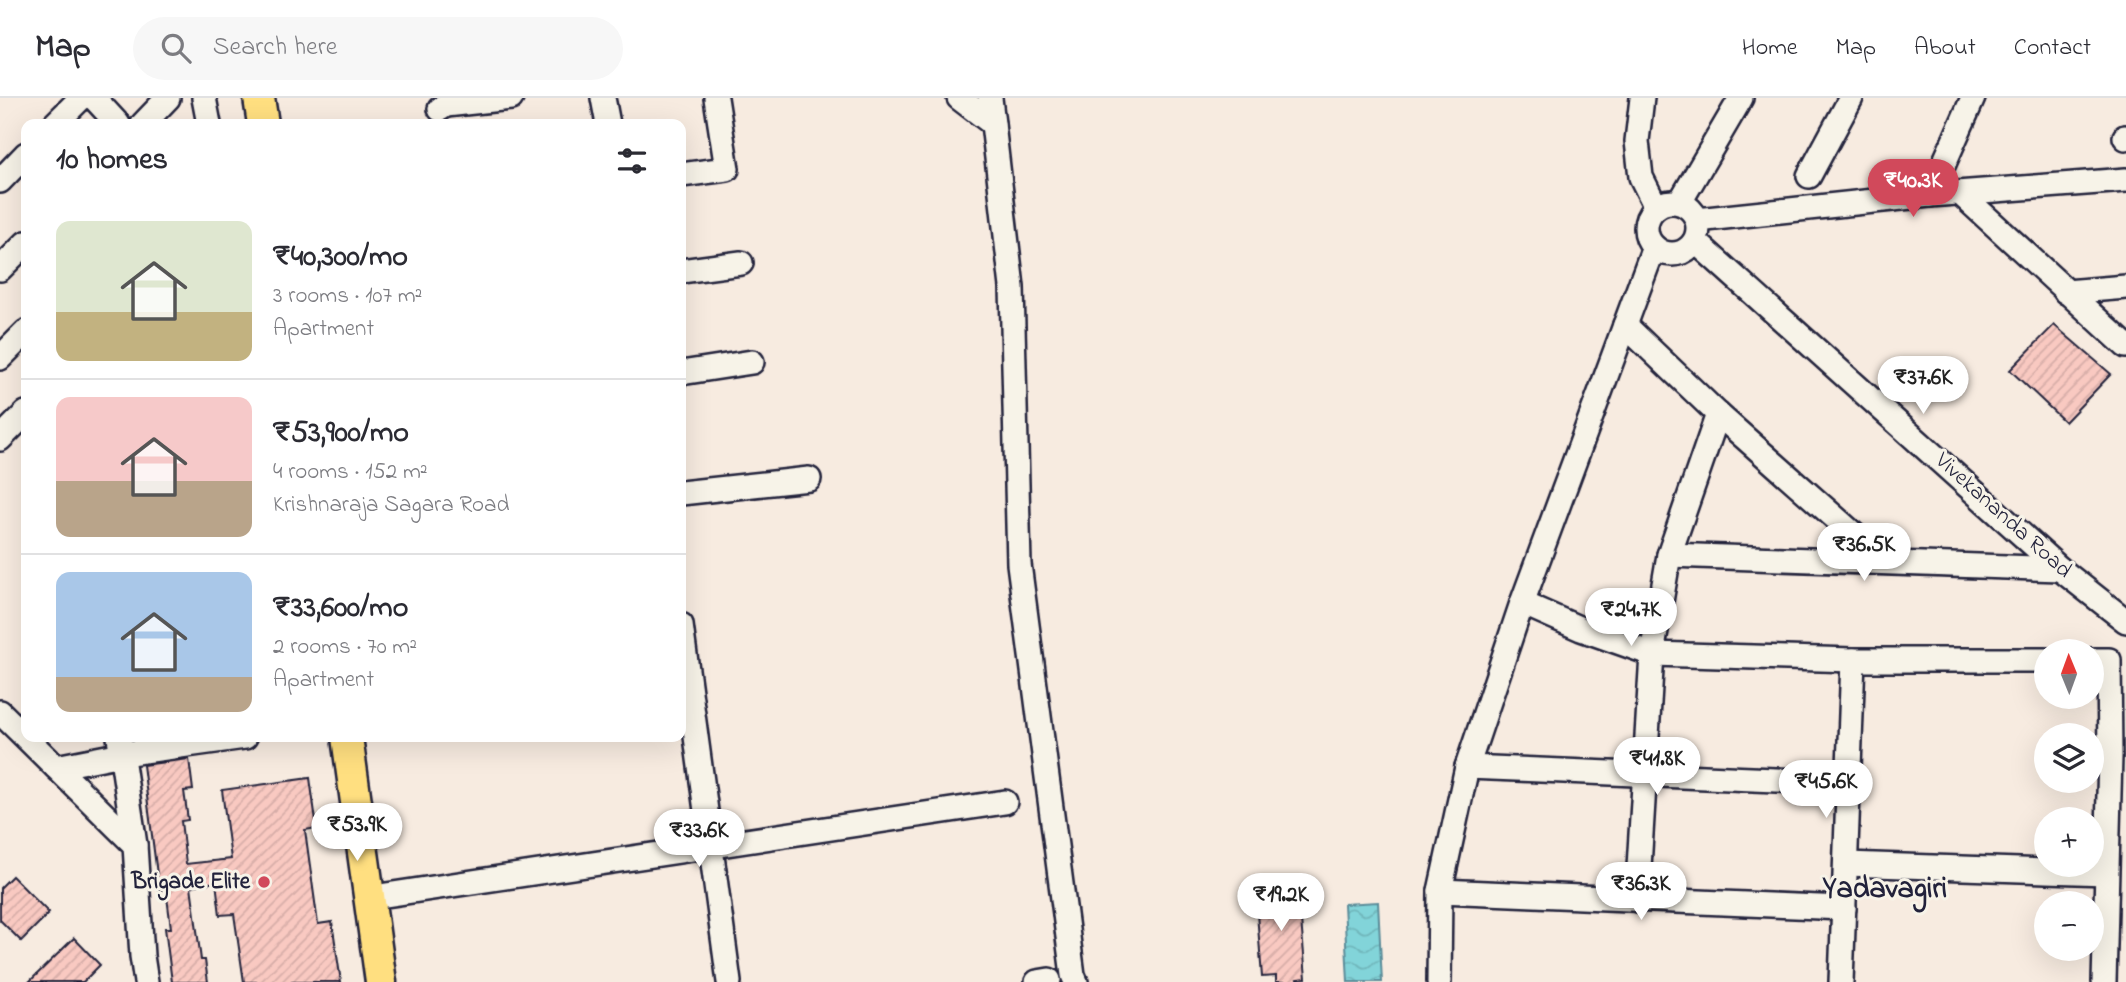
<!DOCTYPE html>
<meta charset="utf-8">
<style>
:root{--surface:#fff;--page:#f7f7f7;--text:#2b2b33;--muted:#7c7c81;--line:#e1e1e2;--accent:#d1495b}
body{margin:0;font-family:"Indie Flower",sans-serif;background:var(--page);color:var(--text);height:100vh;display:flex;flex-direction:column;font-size:26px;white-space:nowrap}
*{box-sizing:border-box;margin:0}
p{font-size:23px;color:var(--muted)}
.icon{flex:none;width:38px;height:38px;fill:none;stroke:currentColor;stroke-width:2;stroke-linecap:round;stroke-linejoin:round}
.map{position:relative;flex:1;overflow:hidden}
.panel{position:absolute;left:21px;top:21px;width:665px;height:623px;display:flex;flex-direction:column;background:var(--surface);border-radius:14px;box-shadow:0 7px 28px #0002}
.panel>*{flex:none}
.needle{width:46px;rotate:359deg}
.tools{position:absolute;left:2034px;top:541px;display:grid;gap:14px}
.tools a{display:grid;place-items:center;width:70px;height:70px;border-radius:50%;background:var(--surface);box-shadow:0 7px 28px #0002;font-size:35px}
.price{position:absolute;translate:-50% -60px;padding:0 16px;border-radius:24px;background:#fff;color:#222;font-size:23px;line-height:46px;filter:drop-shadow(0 2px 4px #0008)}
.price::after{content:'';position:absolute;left:50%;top:42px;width:21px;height:16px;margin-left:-10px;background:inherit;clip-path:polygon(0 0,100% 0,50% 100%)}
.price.selected{background:var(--accent);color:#fff}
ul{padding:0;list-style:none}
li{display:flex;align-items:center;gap:21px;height:175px;padding:0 35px}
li+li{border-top:2px solid var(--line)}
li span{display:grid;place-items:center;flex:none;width:196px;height:140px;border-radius:14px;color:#555}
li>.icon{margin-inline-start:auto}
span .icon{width:84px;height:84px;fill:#fffc;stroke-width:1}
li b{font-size:30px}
h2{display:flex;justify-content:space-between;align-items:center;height:84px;padding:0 35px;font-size:30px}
header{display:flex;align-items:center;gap:42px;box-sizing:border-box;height:98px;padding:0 35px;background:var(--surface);border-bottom:2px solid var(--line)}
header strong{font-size:33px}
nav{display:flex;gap:38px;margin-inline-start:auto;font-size:24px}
.search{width:490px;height:63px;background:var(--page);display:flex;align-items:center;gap:18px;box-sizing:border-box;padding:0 24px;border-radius:38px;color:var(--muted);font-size:26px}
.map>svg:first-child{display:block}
.water{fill:url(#water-waves);stroke:#5c8d9a;stroke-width:2}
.building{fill:url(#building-hatch);stroke:#22223b;stroke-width:2}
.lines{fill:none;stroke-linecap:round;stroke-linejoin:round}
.minor-casing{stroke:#22223b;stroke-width:28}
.major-casing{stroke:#22223b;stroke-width:35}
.minor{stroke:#f7f3e8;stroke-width:23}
.major{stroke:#ffdf80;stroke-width:30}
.poi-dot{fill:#d1495b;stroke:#f7f3e8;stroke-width:2.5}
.labels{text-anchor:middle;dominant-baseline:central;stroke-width:6;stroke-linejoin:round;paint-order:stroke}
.street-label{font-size:23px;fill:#22223b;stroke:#f7f3e8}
.poi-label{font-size:23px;font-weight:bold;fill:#22223b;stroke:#f7f3e8;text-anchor:end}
.district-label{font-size:30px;font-weight:bold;fill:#22223b;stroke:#f7f3e8}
</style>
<header>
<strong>Map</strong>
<div class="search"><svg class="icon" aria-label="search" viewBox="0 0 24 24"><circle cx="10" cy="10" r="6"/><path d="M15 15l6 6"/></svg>Search here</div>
<nav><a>Home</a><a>Map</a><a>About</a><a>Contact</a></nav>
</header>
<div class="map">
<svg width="2126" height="884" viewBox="0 0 2126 884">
<defs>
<pattern id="water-waves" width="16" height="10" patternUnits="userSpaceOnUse" patternTransform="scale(1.75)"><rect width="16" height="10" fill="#82d4d9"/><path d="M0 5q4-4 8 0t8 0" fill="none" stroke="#70b6bb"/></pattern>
<pattern id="building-hatch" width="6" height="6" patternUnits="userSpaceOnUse" patternTransform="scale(1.75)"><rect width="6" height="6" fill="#f9c9c1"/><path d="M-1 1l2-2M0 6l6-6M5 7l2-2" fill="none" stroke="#d5aca7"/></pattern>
</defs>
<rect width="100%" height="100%" fill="#f7ebe0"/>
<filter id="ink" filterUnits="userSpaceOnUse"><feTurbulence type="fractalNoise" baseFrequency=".0143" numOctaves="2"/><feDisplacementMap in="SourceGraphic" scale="14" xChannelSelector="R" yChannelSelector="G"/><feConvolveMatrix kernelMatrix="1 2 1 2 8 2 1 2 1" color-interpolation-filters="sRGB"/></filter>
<g filter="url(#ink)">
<polygon class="water" points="1378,804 1382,884 1348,884 1344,806"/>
<g class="building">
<polygon points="2054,227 2111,276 2065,324 2010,272"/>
<polygon points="189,661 193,692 184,693 188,722 181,723 186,766 231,761 222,692 310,680 317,730 305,732 318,826 332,824 341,884 244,884 234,816 220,817 216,784 191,788 201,862 205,862 208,884 172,884 165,830 171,830 166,791 159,792 143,667"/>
<polygon points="12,778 49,815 21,843 0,822 0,790"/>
<polygon points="1298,787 1306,880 1297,881 1298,884 1276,884 1276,878 1262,879 1255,790"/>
<polygon points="74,840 100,867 83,884 29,884"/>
</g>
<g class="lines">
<defs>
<g id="minor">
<polyline points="94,0 118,26"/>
<polyline points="204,0 209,26"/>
<polyline points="603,0 608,26"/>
<polyline points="959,0 993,26"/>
<polyline points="990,0 1012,189 1019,466 1073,877 1076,884"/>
<polyline points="1642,0 1637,43 1641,79 1656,109"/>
<polyline points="440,11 446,7 511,0"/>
<polyline points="55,26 81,0"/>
<polyline points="143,26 168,0"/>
<polyline points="2125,39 2126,40"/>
<polyline points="681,77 727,71 716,0"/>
<polyline points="1809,78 1851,0"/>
<polyline points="0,83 26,56"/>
<polyline points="1960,95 2126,248"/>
<polyline points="1930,97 1973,0"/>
<circle cx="1672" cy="130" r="26"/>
<polyline points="1680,104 1741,0"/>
<polyline points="1697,122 1930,97 2126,82"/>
<polyline points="1695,143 2060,471 2126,523"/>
<polyline points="0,171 26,145"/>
<polyline points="681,173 741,165"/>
<polyline points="2066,194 2126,189"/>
<polyline points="1625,227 1718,316 1884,463"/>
<polyline points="0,260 26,234"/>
<polyline points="681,275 752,264"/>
<polyline points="0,341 26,315"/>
<polyline points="681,395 809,381"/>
<polyline points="1669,457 2060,471"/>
<polyline points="1522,505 1581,531 1652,556 1853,562 2046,562"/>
<polyline points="681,527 729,884"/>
<polyline points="2091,562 2109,562 2110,658 2104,884"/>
<polyline points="0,614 135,747"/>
<polyline points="119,639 135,747 142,858 146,884"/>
<polyline points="56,669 122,656 245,639"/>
<polyline points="1467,669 1849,685"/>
<polyline points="1846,766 2106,775"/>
<polyline points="1440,793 1844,810"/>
<polyline points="386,797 1005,704"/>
<polyline points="1637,802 1652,556 1669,457 1718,316"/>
<polyline points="1037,884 1049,882"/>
<polyline points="1439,884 1440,793 1467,669 1522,505 1654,149"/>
<polyline points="1841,884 1853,562"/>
</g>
<g id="major">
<polyline points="259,0 263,26"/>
<polyline points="347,639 381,884"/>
</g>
</defs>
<use href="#minor" class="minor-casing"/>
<use href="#major" class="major-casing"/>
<use href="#minor" class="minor"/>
<use href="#major" class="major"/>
</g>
</g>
<circle class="poi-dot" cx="264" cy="784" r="7"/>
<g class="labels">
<g class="street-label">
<text transform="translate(2003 418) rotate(42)">Vivekananda Road</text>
</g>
<g class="poi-label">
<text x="250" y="784">Brigade Elite</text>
</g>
<g class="district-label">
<text x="1885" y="792">Yadavagiri</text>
</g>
</g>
</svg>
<div class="tools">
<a><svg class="needle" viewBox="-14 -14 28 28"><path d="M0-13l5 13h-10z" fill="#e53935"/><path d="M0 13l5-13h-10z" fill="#7c7c81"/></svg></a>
<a><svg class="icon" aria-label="layers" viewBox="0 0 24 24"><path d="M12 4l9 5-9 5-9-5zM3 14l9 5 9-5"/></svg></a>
<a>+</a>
<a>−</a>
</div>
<b class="price selected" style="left:1913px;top:121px">₹40.3K</b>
<b class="price" style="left:1923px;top:318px">₹37.6K</b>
<b class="price" style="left:1864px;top:485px">₹36.5K</b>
<b class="price" style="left:1631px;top:550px">₹24.7K</b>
<b class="price" style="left:1657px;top:699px">₹41.8K</b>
<b class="price" style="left:1826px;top:722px">₹45.6K</b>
<b class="price" style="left:357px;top:765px">₹53.9K</b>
<b class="price" style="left:699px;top:771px">₹33.6K</b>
<b class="price" style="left:1641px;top:824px">₹36.3K</b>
<b class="price" style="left:1281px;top:835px">₹19.2K</b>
<section class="panel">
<h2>10 homes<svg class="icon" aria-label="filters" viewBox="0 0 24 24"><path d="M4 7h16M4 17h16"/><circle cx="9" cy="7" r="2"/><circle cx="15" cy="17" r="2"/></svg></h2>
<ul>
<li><span style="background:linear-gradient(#dfe7d0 65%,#c2b280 0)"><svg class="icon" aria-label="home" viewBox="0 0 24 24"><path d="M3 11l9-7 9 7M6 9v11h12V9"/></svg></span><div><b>₹40,300/mo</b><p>3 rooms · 107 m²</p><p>Apartment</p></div></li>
<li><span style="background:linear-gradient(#f6c9c9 60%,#b9a48a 0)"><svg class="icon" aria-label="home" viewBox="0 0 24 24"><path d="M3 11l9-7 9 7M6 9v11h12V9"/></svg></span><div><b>₹53,900/mo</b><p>4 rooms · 152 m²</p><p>Krishnaraja Sagara Road</p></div></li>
<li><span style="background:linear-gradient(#a9c7e8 75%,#b9a48a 0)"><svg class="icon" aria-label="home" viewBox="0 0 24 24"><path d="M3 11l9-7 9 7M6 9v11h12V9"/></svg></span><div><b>₹33,600/mo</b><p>2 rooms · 70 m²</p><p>Apartment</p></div></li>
</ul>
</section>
</div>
